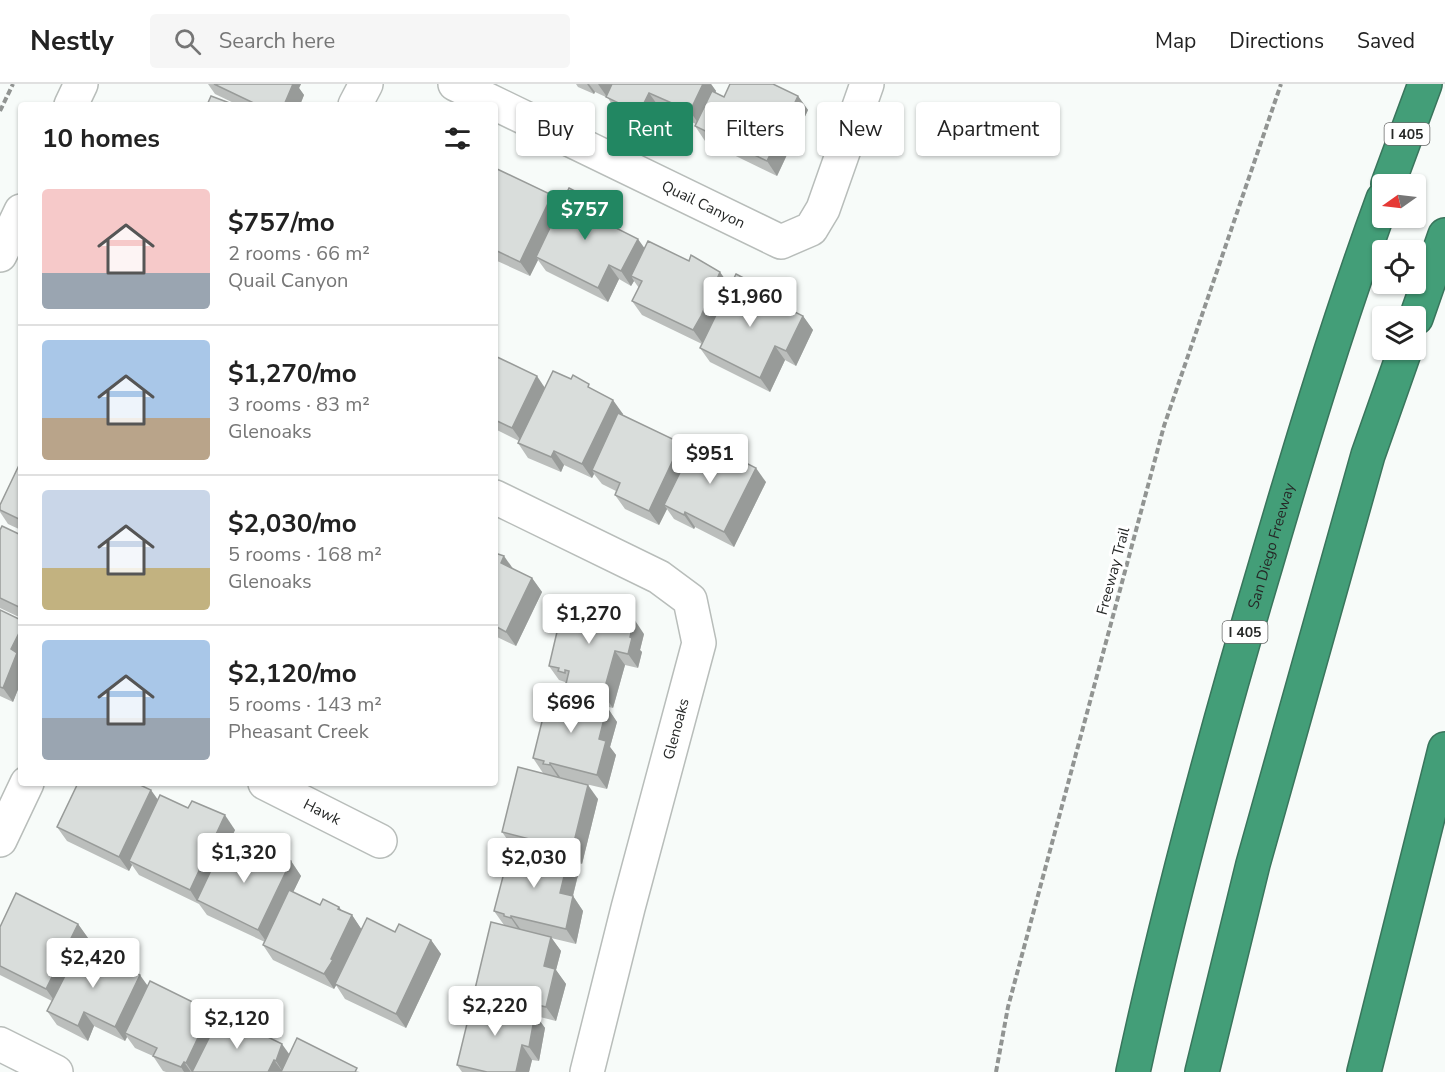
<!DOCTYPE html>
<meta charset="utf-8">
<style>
:root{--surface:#fff;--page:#f6f6f6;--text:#222;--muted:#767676;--line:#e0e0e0;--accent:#228762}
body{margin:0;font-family:"Nunito Sans",sans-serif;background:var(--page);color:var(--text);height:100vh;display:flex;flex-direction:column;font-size:22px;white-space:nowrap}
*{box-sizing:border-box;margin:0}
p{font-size:20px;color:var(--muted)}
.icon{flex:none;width:33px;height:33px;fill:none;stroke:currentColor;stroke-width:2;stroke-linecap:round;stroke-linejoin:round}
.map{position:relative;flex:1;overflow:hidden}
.drawer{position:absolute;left:18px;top:18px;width:480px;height:684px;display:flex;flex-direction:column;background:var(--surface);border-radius:6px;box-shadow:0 2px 4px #0004}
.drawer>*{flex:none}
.guide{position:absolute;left:516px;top:18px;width:570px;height:54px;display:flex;gap:12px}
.needle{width:39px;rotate:256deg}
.buttons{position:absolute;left:1372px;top:90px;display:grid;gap:12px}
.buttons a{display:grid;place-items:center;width:54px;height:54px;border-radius:6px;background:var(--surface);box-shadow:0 2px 4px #0004;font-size:30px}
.price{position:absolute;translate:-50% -51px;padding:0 14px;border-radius:6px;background:#fff;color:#222;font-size:20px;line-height:39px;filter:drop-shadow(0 2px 3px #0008)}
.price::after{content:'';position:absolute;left:50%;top:36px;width:18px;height:14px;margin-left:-9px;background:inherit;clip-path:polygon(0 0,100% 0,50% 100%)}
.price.current{background:var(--accent);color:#fff}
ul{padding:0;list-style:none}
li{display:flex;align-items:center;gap:18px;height:150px;padding:0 24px}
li+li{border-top:2px solid var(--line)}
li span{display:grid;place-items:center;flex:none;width:168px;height:120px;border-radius:6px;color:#555}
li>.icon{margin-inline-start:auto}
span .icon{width:72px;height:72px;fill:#fffc;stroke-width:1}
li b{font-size:26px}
h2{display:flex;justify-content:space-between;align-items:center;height:72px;padding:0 24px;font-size:26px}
.pill{padding:0 21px;border-radius:6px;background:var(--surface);box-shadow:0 2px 4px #0004;font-size:21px;line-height:54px}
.pill.current{background:var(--accent);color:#fff}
header{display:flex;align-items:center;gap:36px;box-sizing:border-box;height:84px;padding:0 30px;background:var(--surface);border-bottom:2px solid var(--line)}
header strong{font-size:28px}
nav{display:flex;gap:33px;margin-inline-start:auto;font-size:21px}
.search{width:420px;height:54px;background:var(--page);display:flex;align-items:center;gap:15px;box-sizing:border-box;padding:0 21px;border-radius:6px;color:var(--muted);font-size:22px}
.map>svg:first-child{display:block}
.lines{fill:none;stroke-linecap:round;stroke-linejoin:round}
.minor-casing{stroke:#b8bdba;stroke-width:36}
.highway-casing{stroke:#39755c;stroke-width:36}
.path{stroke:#919492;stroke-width:4;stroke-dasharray:6 3;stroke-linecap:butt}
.minor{stroke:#fff;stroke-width:33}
.highway{stroke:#439e78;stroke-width:33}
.wall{fill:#bbbebc}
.shaded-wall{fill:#989b99}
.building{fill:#d9dddb;stroke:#989b99;stroke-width:1.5}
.labels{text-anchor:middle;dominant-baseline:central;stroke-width:6;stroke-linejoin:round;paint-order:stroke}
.shield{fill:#fff;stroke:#676868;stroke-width:1.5}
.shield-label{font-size:14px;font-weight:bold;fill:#262827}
.street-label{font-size:15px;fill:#262827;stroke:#fff}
</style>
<header>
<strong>Nestly</strong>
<div class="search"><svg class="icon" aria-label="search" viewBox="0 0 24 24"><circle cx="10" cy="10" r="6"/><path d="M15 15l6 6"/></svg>Search here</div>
<nav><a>Map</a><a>Directions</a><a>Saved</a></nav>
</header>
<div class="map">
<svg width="1445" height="988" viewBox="0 0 1445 988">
<rect width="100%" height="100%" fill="#f7fbf9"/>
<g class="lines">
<defs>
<g id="minor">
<path id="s1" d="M455 0 781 158 811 145 823 125 867 0"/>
<polyline points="71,21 81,0"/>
<polyline points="355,21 366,0"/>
<polyline points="0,171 21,127"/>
<polyline points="495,413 659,493 690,516 699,559 628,824 587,988"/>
<path id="s2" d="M265 699 380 757"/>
<polyline points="0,756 27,699"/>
<polyline points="0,960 56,988"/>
</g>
<g id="highway">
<polyline points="1388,100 1425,0"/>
<polyline points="1416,234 1445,151"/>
<path id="s3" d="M1133 988C1170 817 1216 648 1266 480 1302 357 1339 235 1383 115"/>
<polyline points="1202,988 1253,780 1368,371 1405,266"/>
<polyline points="1364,988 1445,665"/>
</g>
</defs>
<use href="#minor" class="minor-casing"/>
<use href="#highway" class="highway-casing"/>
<g class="path">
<polyline points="0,27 13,0"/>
<polyline points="996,988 1008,923 1164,342 1281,0"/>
</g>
<use href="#minor" class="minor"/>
<use href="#highway" class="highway"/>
</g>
<g class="wall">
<polygon points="208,0 301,0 299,4 304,11 300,21 238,21 215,10"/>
<polygon points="576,0 711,0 716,7 715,9 724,13 798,12 808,26 777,92 705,57 695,42 696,40 659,23 649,43 616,27 608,14 595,8 594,10 578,3"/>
<polygon points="495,84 552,111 560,123 602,121 613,135 610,141 644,164 730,202 768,207 777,220 803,232 813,246 796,282 785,276 770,308 710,278 700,264 702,260 642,231 632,217 639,204 634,197 631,202 619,195 608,218 546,187 538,176 530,192 495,176"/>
<polygon points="495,272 545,304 594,306 623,330 623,332 689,370 766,398 734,463 695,443 694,445 674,435 667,425 659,441 625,425 615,411 616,407 602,400 594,390 592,394 564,381 561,388 528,374 518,359 519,357 495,345"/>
<polygon points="21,377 21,446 8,440 0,428 0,421"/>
<polygon points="0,446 21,451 21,534 0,524"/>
<polygon points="495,469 513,485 532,494 542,508 516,562 495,552"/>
<polygon points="0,526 21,536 21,598 13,618 0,612"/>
<polygon points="644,550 640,566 642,568 638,584 625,581 613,624 576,615 566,600 565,598 559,596 549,582"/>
<polygon points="607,623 617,638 610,663 616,671 607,705 560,694 598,715 582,780 568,777 578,791 573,812 583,827 576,860 551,854 561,867 556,886 566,900 556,937 536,932 545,944 539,977 532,976 529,988 462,988 457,981 484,917 475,905 504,841 494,827 512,762 502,748 543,689 533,674"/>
<polygon points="158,716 235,746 227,763 251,774 291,777 301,792 293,808 320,821 339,823 342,827 352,831 361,845 395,848 431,856 441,870 406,944 345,915 336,901 334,905 273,876 263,861 265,858 207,831 199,820 139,791 132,781 129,787 67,757 57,743"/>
<polygon points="78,840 88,854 84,864 148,902 211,927 217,937 289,970 360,988 166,988 163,987 153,972 135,964 127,953 125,957 94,942 88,957 57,941 47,927 52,917 0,891 0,843"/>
</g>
<g class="shaded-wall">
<polygon points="291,0 301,0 299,4 304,11 300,21 284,21"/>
<polygon points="587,0 589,0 595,8 594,10"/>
<polygon points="598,0 615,0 607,13"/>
<polygon points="703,0 711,0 716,7 700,42 690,27"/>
<polygon points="649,9 659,23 649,43 639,29"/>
<polygon points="798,12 808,26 777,92 767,77"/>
<polygon points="552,111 562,126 536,173 538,176 530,192 520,178"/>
<polygon points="602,121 613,135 606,148 596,134"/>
<polygon points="638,155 648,169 631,192 634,197 631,202 621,187"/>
<polygon points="609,181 619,195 608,218 598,204"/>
<polygon points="720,188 730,202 703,260 693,246"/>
<polygon points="768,207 778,221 765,213"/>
<polygon points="803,232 813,246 796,282 786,267"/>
<polygon points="775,262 785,276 770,308 760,294"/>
<polygon points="537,292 547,307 522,358 512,344"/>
<polygon points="613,316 623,330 595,388 592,386 594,390 592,394 582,380"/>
<polygon points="681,359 691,373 664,421 667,425 659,441 649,427"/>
<polygon points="554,367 564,381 561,388 551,373"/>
<polygon points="756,384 766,398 734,463 724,448"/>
<polygon points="685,428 695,443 694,445 684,431"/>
<polygon points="504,472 514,486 501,479"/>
<polygon points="532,494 542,508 516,562 506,548"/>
<polygon points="634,535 644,550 640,566 642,568 638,584 628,570 630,553"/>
<polygon points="21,545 21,598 13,618 3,604 11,565"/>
<polygon points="615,567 625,581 613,624 603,610"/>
<polygon points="607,623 617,638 610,663 616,671 607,705 597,691 599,655"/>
<polygon points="550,679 560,693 560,696 550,681"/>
<polygon points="588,701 598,715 582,780 572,766"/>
<polygon points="151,706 161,720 129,777 132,781 129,787 119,773"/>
<polygon points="225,731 235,746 201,818 197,817 190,806"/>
<polygon points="568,776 578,791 570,823 560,809"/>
<polygon points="291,777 301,792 268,860 258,846"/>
<polygon points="573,812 583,827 576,860 566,845"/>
<polygon points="339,823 349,837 352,831 362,846 343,890 334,905 324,890 331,875 338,825"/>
<polygon points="511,832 521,846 521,849 511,834"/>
<polygon points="78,840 88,854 75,882 72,878 70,877 74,883 56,919 46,905"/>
<polygon points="551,853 561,867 556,886 566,900 556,937 546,923 544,882"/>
<polygon points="431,856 441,870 406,944 396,930"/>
<polygon points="140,891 150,905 125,949 127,953 125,957 115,943"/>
<polygon points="211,927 221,941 215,958 205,944 206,936"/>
<polygon points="84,928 94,942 88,957 78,942"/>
<polygon points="535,930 545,944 539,977 529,963"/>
<polygon points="203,943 213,957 192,988 186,979"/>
<polygon points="282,960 292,974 283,988 276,977"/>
<polygon points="522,961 532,976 529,988 516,988"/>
<polygon points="274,976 283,988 268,988"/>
<polygon points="184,978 191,988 184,988 181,983"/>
</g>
<g class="building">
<polygon points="214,0 293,0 284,21 258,21"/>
<polygon points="612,0 703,0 690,27 649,9 639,29 606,13"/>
<polygon points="730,0 773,0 798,12 767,77 695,42 712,7 724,13"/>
<polygon points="211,12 227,18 234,21 207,21"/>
<polygon points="495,84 552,111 520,178 495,166"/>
<polygon points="569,104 602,121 596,134 638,155 621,187 609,181 598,204 536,173"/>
<polygon points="648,157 689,177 691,171 720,188 701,232 693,246 632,217 642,197 631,192"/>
<polygon points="736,190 768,207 765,213 803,232 786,267 775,262 760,294 700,264"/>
<polygon points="495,272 537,292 512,344 495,336"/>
<polygon points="553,287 571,295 573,291 589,300 588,303 613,316 582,380 554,367 551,373 518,359"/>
<polygon points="618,329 681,359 649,427 615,411 620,399 592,386"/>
<polygon points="697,354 756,384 724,448 685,428 684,431 664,421"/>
<polygon points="21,377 21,436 0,426 0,421"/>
<polygon points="2,442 21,451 21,524 0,514 0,446"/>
<polygon points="495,469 504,472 501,479 532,494 506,548 495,542"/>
<polygon points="564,518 634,535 630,553 632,554 628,570 615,567 603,610 566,600 569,587 565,586 565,589 558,587 559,584 549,582"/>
<polygon points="0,526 21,536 21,545 11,565 17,569 3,604 0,603"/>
<polygon points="549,609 607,623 599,655 606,657 597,691 550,679 550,681 543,680 544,677 533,674"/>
<polygon points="518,683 588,701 572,766 502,748"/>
<polygon points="78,699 136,699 151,706 119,773 57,743"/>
<polygon points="160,711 188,724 192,717 225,731 190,806 129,777"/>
<polygon points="223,761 251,774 257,761 291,777 258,846 197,816"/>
<polygon points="511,762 568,776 560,809 573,812 566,845 511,832 511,834 504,832 504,830 494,827"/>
<polygon points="289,806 320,821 323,815 339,823 338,825 352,831 331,875 333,876 324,890 263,861"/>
<polygon points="16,809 78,840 46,905 0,882 0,843"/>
<polygon points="367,834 395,848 399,840 431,856 396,930 335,900"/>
<polygon points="491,838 551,853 544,882 555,885 546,923 475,905"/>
<polygon points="80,862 140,891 115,943 84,928 78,942 47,927 72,878 70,877 73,871 75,872"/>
<polygon points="150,897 211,927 206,936 208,937 205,944 203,943 186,979 184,978 181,983 153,972 157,964 125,949"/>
<polygon points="473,915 484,918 484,915 491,917 491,919 535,930 529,963 522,961 516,988 487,988 457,981"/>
<polygon points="221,930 282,960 276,977 274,976 268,988 192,988"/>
<polygon points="297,954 357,984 355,988 281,988"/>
</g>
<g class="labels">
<g class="shield">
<rect x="1384.5" y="39" width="45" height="22" rx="4.5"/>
<rect x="1222.5" y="537" width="45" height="22" rx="4.5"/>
</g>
<g class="shield-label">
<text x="1407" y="50">I 405</text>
<text x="1245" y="548">I 405</text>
</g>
<g class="street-label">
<text stroke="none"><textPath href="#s1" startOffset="276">Quail Canyon</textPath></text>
<text stroke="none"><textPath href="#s3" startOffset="544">San Diego Freeway</textPath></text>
<text transform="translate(1113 487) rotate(-75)">Freeway Trail</text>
<text transform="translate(676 645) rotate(-75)">Glenoaks</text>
<text stroke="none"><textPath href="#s2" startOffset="64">Hawk</textPath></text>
</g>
</g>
</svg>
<div class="buttons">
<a><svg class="needle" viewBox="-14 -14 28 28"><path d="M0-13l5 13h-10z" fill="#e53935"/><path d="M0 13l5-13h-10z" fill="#767676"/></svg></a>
<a><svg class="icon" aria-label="locate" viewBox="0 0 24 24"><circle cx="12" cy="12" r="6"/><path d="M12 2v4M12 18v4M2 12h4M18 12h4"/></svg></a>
<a><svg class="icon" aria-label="layers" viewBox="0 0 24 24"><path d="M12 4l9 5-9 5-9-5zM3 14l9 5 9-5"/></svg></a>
</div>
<b class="price current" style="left:585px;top:157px">$757</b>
<b class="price" style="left:750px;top:244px">$1,960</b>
<b class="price" style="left:710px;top:401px">$951</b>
<b class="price" style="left:589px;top:561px">$1,270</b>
<b class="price" style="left:571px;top:650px">$696</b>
<b class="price" style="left:244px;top:800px">$1,320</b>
<b class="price" style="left:534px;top:805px">$2,030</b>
<b class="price" style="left:93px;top:905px">$2,420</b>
<b class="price" style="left:495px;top:953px">$2,220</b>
<b class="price" style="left:237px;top:966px">$2,120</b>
<div class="guide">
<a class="pill">Buy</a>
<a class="pill current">Rent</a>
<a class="pill">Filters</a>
<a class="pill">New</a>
<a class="pill">Apartment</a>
</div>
<section class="drawer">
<h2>10 homes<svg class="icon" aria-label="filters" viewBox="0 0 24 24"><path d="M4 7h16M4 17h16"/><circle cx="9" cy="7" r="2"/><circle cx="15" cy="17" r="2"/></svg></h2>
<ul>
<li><span style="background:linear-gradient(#f6c9c9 70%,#9aa5b1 0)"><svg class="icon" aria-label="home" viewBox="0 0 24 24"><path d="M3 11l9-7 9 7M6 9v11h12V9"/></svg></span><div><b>$757/mo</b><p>2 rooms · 66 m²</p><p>Quail Canyon</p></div></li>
<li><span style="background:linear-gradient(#a9c7e8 65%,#b9a48a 0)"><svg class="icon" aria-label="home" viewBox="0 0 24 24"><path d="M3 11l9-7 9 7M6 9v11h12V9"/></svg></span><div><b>$1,270/mo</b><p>3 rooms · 83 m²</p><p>Glenoaks</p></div></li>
<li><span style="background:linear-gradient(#c9d6e8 65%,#c2b280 0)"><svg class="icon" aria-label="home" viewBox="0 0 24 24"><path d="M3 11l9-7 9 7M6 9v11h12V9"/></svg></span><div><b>$2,030/mo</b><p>5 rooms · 168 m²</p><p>Glenoaks</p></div></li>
<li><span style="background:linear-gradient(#a9c7e8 65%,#9aa5b1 0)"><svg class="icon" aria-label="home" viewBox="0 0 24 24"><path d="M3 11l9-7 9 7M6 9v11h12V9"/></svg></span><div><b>$2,120/mo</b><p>5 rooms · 143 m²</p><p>Pheasant Creek</p></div></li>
</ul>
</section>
</div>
